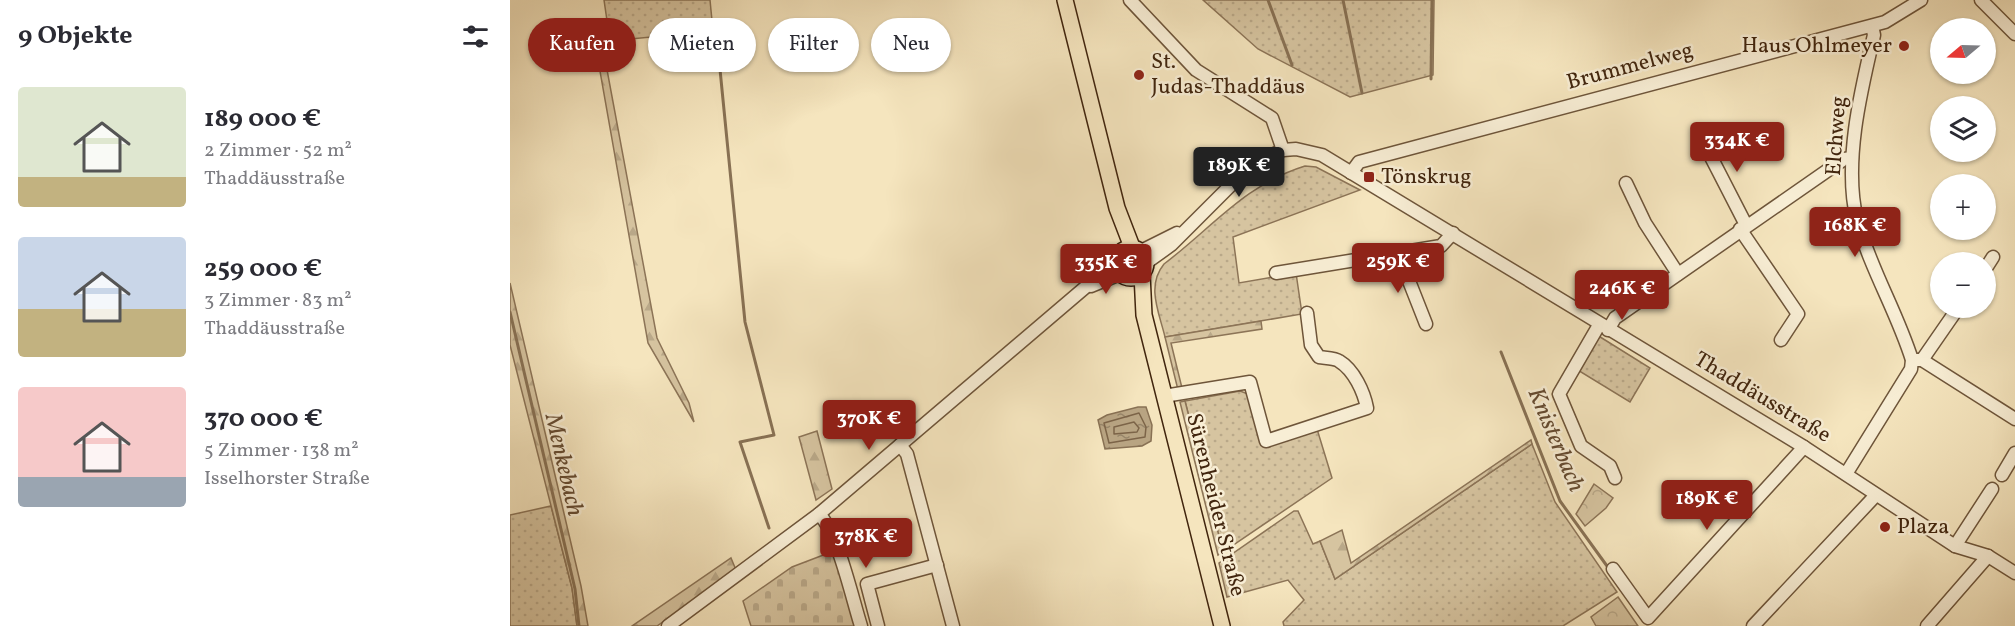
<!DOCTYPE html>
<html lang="de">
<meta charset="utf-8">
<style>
:root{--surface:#fff;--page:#f7f7f7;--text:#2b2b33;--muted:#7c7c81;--accent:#8f2418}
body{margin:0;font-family:Vollkorn,serif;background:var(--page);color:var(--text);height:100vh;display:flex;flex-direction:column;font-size:22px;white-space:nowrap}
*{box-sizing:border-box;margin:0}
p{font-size:20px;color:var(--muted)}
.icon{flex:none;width:33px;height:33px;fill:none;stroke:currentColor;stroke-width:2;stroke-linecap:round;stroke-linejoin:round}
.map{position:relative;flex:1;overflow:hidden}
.drawer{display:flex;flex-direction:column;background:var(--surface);width:510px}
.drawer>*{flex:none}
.hud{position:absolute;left:18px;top:18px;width:570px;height:54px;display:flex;gap:12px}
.needle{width:39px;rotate:251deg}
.fabs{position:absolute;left:1420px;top:18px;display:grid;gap:12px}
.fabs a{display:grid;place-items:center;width:66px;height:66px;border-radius:50%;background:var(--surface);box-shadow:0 2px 4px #0004;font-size:30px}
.price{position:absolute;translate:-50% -51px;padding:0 14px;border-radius:6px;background:var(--accent);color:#fff;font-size:20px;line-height:39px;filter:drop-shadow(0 2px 3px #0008)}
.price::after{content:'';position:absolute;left:50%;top:36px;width:18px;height:14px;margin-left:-9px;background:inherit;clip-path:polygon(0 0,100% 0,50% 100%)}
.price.on{background:#222;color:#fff}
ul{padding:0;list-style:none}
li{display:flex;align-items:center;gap:18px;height:150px;padding:0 18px}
li span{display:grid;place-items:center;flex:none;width:168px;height:120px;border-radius:6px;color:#555}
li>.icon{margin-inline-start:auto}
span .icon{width:72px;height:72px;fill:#fffc;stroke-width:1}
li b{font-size:26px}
h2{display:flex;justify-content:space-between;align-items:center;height:72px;padding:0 18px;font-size:26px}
.tag{padding:0 21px;border-radius:27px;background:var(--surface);box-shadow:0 2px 4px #0004;font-size:21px;line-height:54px}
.tag.on{background:var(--accent);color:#fff}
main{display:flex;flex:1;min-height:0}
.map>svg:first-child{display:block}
.grass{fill:url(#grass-dots);stroke:#8c7457;stroke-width:1.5}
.forest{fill:url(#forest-firs);stroke:#8c7457;stroke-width:1.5}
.cemetery{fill:url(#cemetery-stones);stroke:#8c7457;stroke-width:1.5}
.park{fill:url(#park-crowns);stroke:#8c7457;stroke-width:1.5}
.water{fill:url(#water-ripples);stroke:#887154;stroke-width:1.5}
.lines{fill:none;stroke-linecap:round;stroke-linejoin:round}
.shore{stroke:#7c6448;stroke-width:1.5}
.stream{stroke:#887154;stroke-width:3}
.minor-casing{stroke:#6e553a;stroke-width:15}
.major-casing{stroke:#41250e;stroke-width:18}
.minor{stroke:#f8eed5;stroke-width:12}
.major{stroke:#f5e5be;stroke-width:15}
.poi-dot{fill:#8f2418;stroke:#f8eed5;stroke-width:2}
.labels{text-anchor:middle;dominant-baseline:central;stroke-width:5;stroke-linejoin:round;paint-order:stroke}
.poi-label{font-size:22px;fill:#41250e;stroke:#f8eed5;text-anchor:start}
.street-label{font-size:22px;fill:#41250e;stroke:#f8eed5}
.water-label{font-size:24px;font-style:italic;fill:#654b31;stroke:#f8eed5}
</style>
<main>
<section class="drawer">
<h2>9 Objekte<svg class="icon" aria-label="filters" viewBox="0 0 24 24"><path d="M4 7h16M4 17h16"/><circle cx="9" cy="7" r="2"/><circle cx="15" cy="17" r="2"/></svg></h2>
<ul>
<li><span style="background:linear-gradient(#dfe7d0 75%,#c2b280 0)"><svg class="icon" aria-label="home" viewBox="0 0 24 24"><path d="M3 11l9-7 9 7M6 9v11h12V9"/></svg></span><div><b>189 000 €</b><p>2 Zimmer · 52 m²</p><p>Thaddäusstraße</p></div></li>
<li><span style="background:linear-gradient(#c9d6e8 60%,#c2b280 0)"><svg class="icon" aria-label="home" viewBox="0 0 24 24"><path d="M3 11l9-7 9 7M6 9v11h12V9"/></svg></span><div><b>259 000 €</b><p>3 Zimmer · 83 m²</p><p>Thaddäusstraße</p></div></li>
<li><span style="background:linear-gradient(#f6c9c9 75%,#9aa5b1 0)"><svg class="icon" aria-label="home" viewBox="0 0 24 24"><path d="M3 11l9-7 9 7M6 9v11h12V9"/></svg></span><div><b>370 000 €</b><p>5 Zimmer · 138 m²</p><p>Isselhorster Straße</p></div></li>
</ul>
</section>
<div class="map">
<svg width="1505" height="626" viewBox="0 0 1505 626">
<defs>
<pattern id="grass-dots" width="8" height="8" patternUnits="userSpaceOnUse" patternTransform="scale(1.5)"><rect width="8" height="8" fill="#d6c4a0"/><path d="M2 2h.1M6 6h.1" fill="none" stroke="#b9a889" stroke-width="1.8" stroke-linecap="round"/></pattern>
<pattern id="forest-firs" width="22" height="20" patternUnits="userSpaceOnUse" patternTransform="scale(1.5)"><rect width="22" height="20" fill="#d6c4a0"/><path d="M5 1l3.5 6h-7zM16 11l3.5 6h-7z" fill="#b9a889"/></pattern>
<pattern id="cemetery-stones" width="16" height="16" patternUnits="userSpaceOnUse" patternTransform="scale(1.5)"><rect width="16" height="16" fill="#d6c4a0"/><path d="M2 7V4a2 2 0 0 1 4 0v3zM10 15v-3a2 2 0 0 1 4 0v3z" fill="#b9a889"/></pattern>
<pattern id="park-crowns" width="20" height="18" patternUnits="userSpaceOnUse" patternTransform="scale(1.5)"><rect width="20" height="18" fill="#d6c4a0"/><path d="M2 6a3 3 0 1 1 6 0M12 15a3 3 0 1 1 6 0" fill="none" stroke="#b9a889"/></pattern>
<pattern id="water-ripples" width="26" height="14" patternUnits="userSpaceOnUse" patternTransform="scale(1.5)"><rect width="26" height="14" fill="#b8a482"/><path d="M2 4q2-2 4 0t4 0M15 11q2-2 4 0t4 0" fill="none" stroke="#978569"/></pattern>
</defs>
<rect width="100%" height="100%" fill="#f5e5be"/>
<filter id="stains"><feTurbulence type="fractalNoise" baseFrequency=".00333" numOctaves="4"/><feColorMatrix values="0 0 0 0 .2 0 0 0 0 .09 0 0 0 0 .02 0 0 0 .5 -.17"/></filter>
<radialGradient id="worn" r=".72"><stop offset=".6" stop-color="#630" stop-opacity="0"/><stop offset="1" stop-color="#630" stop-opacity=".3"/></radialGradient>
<g class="grass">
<polygon points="94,0 200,0 203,31 100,41"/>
<polygon points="693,0 924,0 923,75 840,97 748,49"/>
<path d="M795 166 806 167 850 190 723 237 729 283 786 273 792 314 655 337C649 312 636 286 654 264 703 227 734 185 795 166Z"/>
<polygon points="1087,335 1140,368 1120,402 1066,369"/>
<polygon points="730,391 738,394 753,446 807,429 822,478 713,552 675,401"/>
<polygon points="1022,444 1045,502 1107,592 1053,626 774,626 773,622 794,600 778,580 717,597 709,563 784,511 788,511 803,544 810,541 825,579"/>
<polygon points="41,506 62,588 67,626 0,626 0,515"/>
</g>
<g class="forest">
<polygon points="95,59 147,338 179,403 184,422 138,343 88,60"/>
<polygon points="0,283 71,586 78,626 67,626 62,588 0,345"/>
<polygon points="751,321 752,329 661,343 672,388 668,390 655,337"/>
<polygon points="675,401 713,552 708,555 670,402"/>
<polygon points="307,431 322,489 306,500 289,437"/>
<polygon points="1021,440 1022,444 825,579 810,541 832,530 841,563"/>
<polygon points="221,558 226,570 147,626 122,626"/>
</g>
<polygon class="cemetery" points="329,549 353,626 241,626 233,601 282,567"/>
<g class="park">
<polygon points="1084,484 1103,498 1096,508 1075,526 1066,514"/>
<polygon points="1108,597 1128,626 1086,626 1081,617"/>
</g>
<polygon class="water" points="628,407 636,407 642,425 641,441 632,446 595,449 588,420 597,415"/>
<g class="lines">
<g class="shore">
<polygon points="629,413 636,427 635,437 599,443 594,423"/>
<polygon points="624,422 629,428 627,432 604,434 604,427"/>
</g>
<g class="stream">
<polyline points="758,0 782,65"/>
<polyline points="833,0 852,93"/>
<polyline points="206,29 235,322 264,435 230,442 259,528"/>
<polyline points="921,79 922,0"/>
<polyline points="0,312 65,589 69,626"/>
<polyline points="991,352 1050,501 1097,566"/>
</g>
<defs>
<g id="minor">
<polyline points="620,0 686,70 762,118 773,150"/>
<polyline points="1471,0 1505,34"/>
<polyline points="1192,131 1199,153 1236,225"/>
<polyline points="841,173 849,162 1375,22 1411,0"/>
<polyline points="1116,183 1135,223 1168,274"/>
<polyline points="1230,229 1288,314 1271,340"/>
<polyline points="631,251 667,233"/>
<polyline points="888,253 916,324"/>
<polyline points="636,263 661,245 742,164 773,150 786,149 812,155 1294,447 1445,546 1478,556 1505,573"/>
<polyline points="1476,268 1483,257"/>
<polyline points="766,273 931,246 943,233"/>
<polyline points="581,286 610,274"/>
<polyline points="1089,325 1049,394 1071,446 1100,466 1105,478"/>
<polyline points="1098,330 1105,318 1334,159 1342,158"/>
<polyline points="1402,360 1412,360 1505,419"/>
<polyline points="1412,360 1448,308"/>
<path d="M654 396 740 382 756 441 857 408C854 392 844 370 829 361 825 358 815 358 809 357L801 345 797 313"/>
<polyline points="390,445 397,454 443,626"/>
<path d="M1336 474 1401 369 1402 360C1387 312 1360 268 1347 220 1333 163 1351 90 1364 35L1362 26"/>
<polyline points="1492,475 1505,453"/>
<path d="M309 514C328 533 342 598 351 626"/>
<polyline points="1445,546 1482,489"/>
<polyline points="1103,569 1138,618 1294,447"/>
<polyline points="158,626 309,514 605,262"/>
<polyline points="368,626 357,584 427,565"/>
<polyline points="1243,626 1366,495"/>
<polyline points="1417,626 1478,556"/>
</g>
<g id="major">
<polyline points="555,0 607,208 622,247"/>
<circle cx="621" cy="263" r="15"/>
<polyline points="632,274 634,315 712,626"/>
</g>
</defs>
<use href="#minor" class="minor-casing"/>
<use href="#major" class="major-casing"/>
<use href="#minor" class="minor"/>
<use href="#major" class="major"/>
</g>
<g class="poi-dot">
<circle cx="1394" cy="46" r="6"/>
<circle cx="629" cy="75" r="6"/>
<rect x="853" y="171" width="12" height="12" rx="3"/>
<circle cx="1375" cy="527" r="6"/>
</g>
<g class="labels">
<g class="poi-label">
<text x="1382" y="46" text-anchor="end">Haus Ohlmeyer</text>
<text x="641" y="62">St.<tspan x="641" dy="25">Judas-Thaddäus</tspan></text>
<text x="871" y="177">Tönskrug</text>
<text x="1387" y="527">Plaza</text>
</g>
<g class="street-label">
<text transform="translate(1120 67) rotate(-15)">Brummelweg</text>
<text transform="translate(1327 136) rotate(-86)">Elchweg</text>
<text transform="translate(1252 398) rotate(31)">Thaddäusstraße</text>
<text transform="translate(705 505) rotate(76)">Sürenheider Straße</text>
</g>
<g class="water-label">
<text transform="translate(1045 440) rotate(67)">Knisterbach</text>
<text transform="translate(53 465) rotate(77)">Menkebach</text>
</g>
</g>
<rect width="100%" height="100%" filter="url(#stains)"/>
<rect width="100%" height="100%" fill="url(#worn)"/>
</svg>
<div class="fabs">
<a><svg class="needle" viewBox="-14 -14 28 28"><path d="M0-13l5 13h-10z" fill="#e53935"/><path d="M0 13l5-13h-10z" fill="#7c7c81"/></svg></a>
<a><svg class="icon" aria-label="layers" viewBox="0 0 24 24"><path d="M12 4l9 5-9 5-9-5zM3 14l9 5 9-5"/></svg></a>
<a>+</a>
<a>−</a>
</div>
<b class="price" style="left:1227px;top:173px">334K €</b>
<b class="price on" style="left:729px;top:198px">189K €</b>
<b class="price" style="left:1345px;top:258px">168K €</b>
<b class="price" style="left:888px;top:294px">259K €</b>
<b class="price" style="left:596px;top:295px">335K €</b>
<b class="price" style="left:1112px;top:321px">246K €</b>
<b class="price" style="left:359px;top:451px">370K €</b>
<b class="price" style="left:1197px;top:531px">189K €</b>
<b class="price" style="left:356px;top:569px">378K €</b>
<div class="hud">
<a class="tag on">Kaufen</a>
<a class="tag">Mieten</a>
<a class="tag">Filter</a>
<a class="tag">Neu</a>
</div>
</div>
</main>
